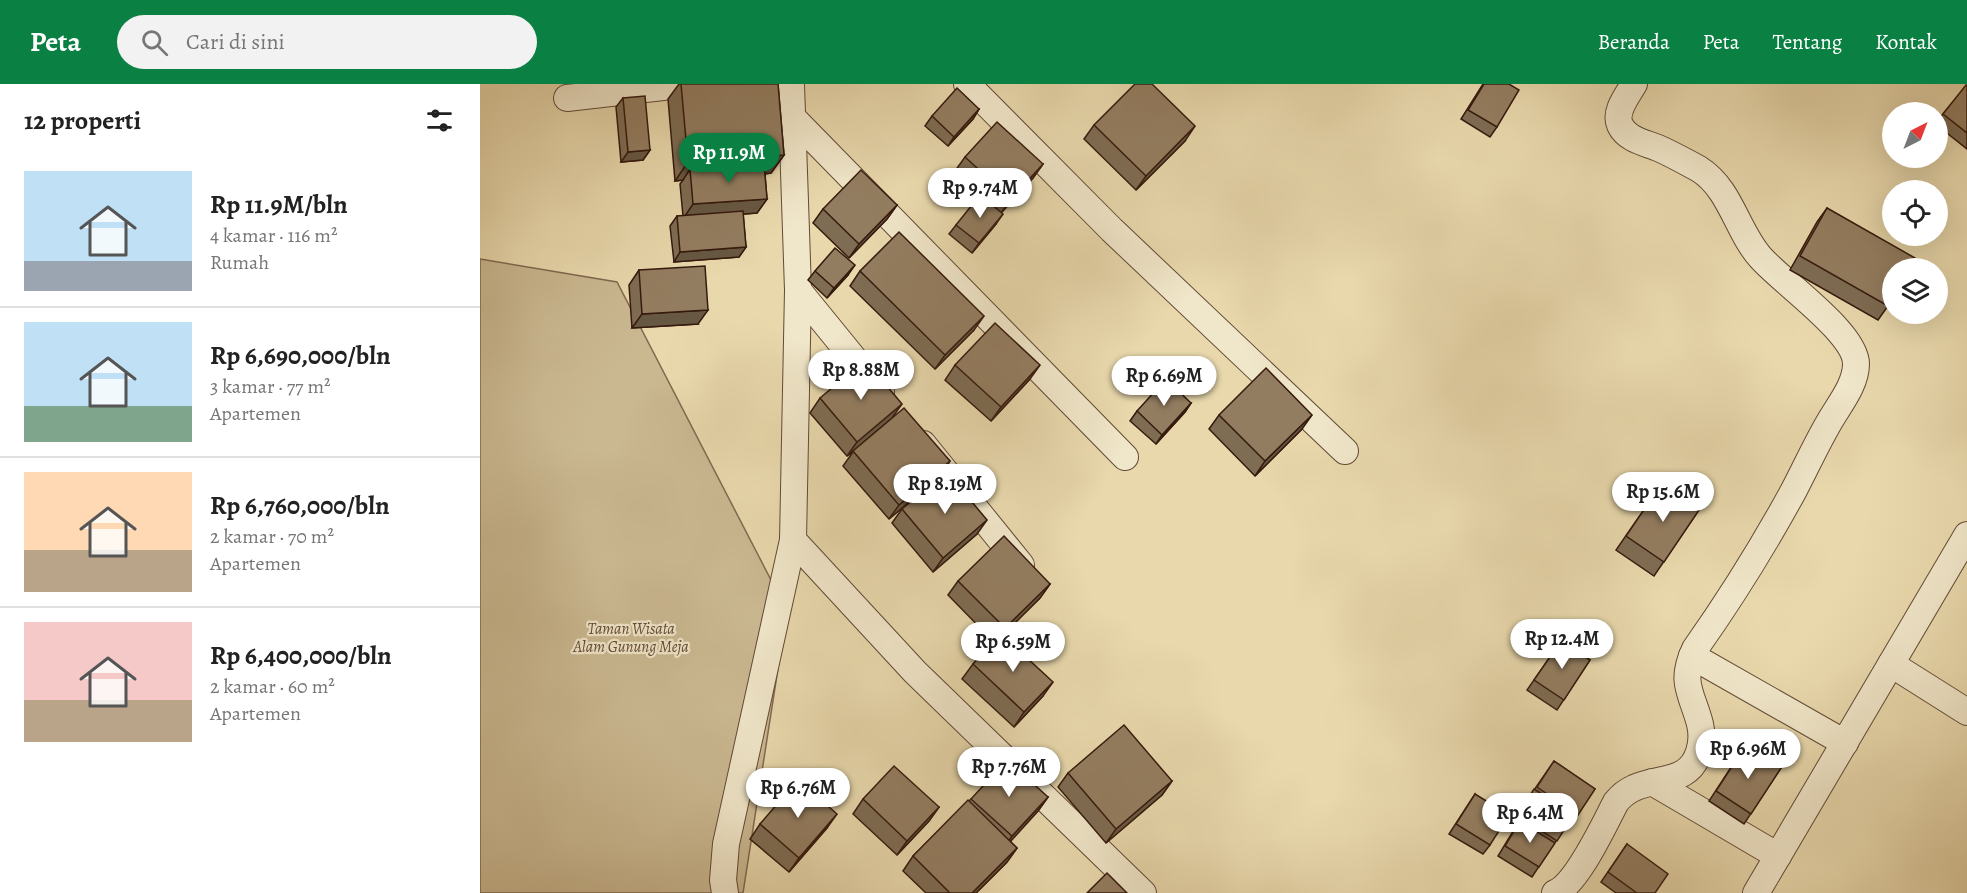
<!DOCTYPE html>
<html lang="id">
<meta charset="utf-8">
<style>
:root{--surface:#fff;--page:#f2f2f2;--text:#222;--muted:#767676;--line:#e0e0e0;--accent:#0b8043}
body{margin:0;font-family:Alegreya,serif;background:var(--page);color:var(--text);height:100vh;display:flex;flex-direction:column;font-size:22px;white-space:nowrap}
*{box-sizing:border-box;margin:0}
p{font-size:20px;color:var(--muted)}
.icon{flex:none;width:33px;height:33px;fill:none;stroke:currentColor;stroke-width:2;stroke-linecap:round;stroke-linejoin:round}
.map{position:relative;flex:1;overflow:hidden}
.side{display:flex;flex-direction:column;background:var(--surface);width:480px}
.side>*{flex:none}
.needle{width:39px;rotate:42deg}
.fabs{position:absolute;left:1402px;top:18px;display:grid;gap:12px}
.fabs a{display:grid;place-items:center;width:66px;height:66px;border-radius:50%;background:var(--surface);box-shadow:0 6px 24px #0002;font-size:30px}
.price{position:absolute;translate:-50% -51px;padding:0 14px;border-radius:21px;background:#fff;color:#222;font-size:20px;line-height:39px;filter:drop-shadow(0 2px 3px #0008)}
.price::after{content:'';position:absolute;left:50%;top:36px;width:18px;height:14px;margin-left:-9px;background:inherit;clip-path:polygon(0 0,100% 0,50% 100%)}
.price.current{background:var(--accent);color:#fff}
ul{padding:0;list-style:none}
li{display:flex;align-items:center;gap:18px;height:150px;padding:0 24px}
li+li{border-top:2px solid var(--line)}
li span{display:grid;place-items:center;flex:none;width:168px;height:120px;border-radius:0px;color:#555}
li>.icon{margin-inline-start:auto}
span .icon{width:72px;height:72px;fill:#fffc;stroke-width:1}
li b{font-size:26px}
h2{display:flex;justify-content:space-between;align-items:center;height:72px;padding:0 24px;font-size:26px}
header{display:flex;align-items:center;gap:36px;box-sizing:border-box;height:84px;padding:0 30px;background:var(--accent);color:#fff}
header strong{font-size:28px}
nav{display:flex;gap:33px;margin-inline-start:auto;font-size:21px}
.search{width:420px;height:54px;background:var(--page);display:flex;align-items:center;gap:15px;box-sizing:border-box;padding:0 21px;border-radius:33px;color:var(--muted);font-size:22px}
main{display:flex;flex:1;min-height:0}
.map>svg:first-child{display:block}
.green{fill:#cab891;stroke:#806950;stroke-width:1.5}
.lines{fill:none;stroke-linecap:round;stroke-linejoin:round}
.minor-casing{stroke:#624a36;stroke-width:28}
.minor{stroke:#f0e6c9;stroke-width:26}
.wall{fill:#7e6c53;stroke:#361a0e;stroke-width:1.5}
.shaded-wall{fill:#675843;stroke:#361a0e;stroke-width:1.5}
.building{fill:#937d60;stroke:#361a0e;stroke-width:1.5}
.labels{text-anchor:middle;dominant-baseline:central;stroke-width:4.5;stroke-linejoin:round;paint-order:stroke}
.park-label{font-size:16px;font-style:italic;fill:#624935;stroke:#f0e6c9}
</style>
<header>
<strong>Peta</strong>
<div class="search"><svg class="icon" aria-label="search" viewBox="0 0 24 24"><circle cx="10" cy="10" r="6"/><path d="M15 15l6 6"/></svg>Cari di sini</div>
<nav><a>Beranda</a><a>Peta</a><a>Tentang</a><a>Kontak</a></nav>
</header>
<main>
<section class="side">
<h2>12 properti<svg class="icon" aria-label="filters" viewBox="0 0 24 24"><path d="M4 7h16M4 17h16"/><circle cx="9" cy="7" r="2"/><circle cx="15" cy="17" r="2"/></svg></h2>
<ul>
<li><span style="background:linear-gradient(#bfe0f5 75%,#9aa5b1 0)"><svg class="icon" aria-label="home" viewBox="0 0 24 24"><path d="M3 11l9-7 9 7M6 9v11h12V9"/></svg></span><div><b>Rp 11.9M/bln</b><p>4 kamar · 116 m²</p><p>Rumah</p></div></li>
<li><span style="background:linear-gradient(#bfe0f5 70%,#7fa58c 0)"><svg class="icon" aria-label="home" viewBox="0 0 24 24"><path d="M3 11l9-7 9 7M6 9v11h12V9"/></svg></span><div><b>Rp 6,690,000/bln</b><p>3 kamar · 77 m²</p><p>Apartemen</p></div></li>
<li><span style="background:linear-gradient(#ffd9b3 65%,#b9a48a 0)"><svg class="icon" aria-label="home" viewBox="0 0 24 24"><path d="M3 11l9-7 9 7M6 9v11h12V9"/></svg></span><div><b>Rp 6,760,000/bln</b><p>2 kamar · 70 m²</p><p>Apartemen</p></div></li>
<li><span style="background:linear-gradient(#f6c9c9 65%,#b9a48a 0)"><svg class="icon" aria-label="home" viewBox="0 0 24 24"><path d="M3 11l9-7 9 7M6 9v11h12V9"/></svg></span><div><b>Rp 6,400,000/bln</b><p>2 kamar · 60 m²</p><p>Apartemen</p></div></li>
</ul>
</section>
<div class="map">
<svg width="1487" height="809" viewBox="0 0 1487 809">
<rect width="100%" height="100%" fill="#e8d8ac"/>
<filter id="stains"><feTurbulence type="fractalNoise" baseFrequency=".00333" numOctaves="4"/><feColorMatrix values="0 0 0 0 .2 0 0 0 0 .09 0 0 0 0 .02 0 0 0 .5 -.17"/></filter>
<radialGradient id="worn" r=".72"><stop offset=".6" stop-color="#630" stop-opacity="0"/><stop offset="1" stop-color="#630" stop-opacity=".3"/></radialGradient>
<polygon class="green" points="0,175 137,198 307,527 263,809 0,809"/>
<g class="lines">
<defs>
<g id="minor">
<polyline points="311,0 318,206 313,456 435,588 663,809"/>
<polyline points="487,0 632,146 865,367"/>
<polyline points="87,14 209,0"/>
<polyline points="312,33 645,373"/>
<polyline points="318,206 401,308"/>
<polyline points="443,360 541,481"/>
<polyline points="1212,572 1365,659"/>
<polyline points="1411,580 1487,628"/>
<polyline points="1172,698 1298,772"/>
<polyline points="245,809 243,796 246,760 313,456"/>
<path d="M1075 809C1097 800 1124 741 1136 718 1141 712 1147 707 1154 704 1180 692 1209 700 1219 668 1222 659 1222 649 1220 640 1212 609 1199 599 1215 565 1251 514 1284 461 1314 406 1325 385 1335 363 1347 342 1357 323 1376 302 1376 280 1376 249 1303 199 1281 174 1257 148 1251 105 1219 85 1206 78 1192 70 1178 64 1166 59 1147 56 1140 41 1134 28 1147 12 1154 0"/>
<polyline points="1276,809 1487,451"/>
</g>
</defs>
<use href="#minor" class="minor-casing"/>
<use href="#minor" class="minor"/>
</g>
<g class="wall">
<polygon points="199,0 298,0 304,71 291,89 285,90 287,115 277,129 263,130 266,163 259,173 194,178 190,142 197,132 203,132 200,100 203,96 195,97 188,15"/>
<polygon points="1003,0 1029,0 1017,43 1010,53 981,35"/>
<polygon points="1487,1 1487,65 1458,42 1458,37 1463,30"/>
<polygon points="143,14 170,66 163,76 141,78 136,23"/>
<polygon points="499,25 493,35 468,62 445,42 452,32"/>
<polygon points="614,41 705,57 656,106 604,55"/>
<polygon points="485,73 563,80 553,94 521,129 516,140 492,169 469,150 476,141 517,125 475,87"/>
<polygon points="417,121 407,135 369,174 333,139 343,125"/>
<polygon points="1347,124 1408,222 1398,236 1310,186 1337,138"/>
<polygon points="159,186 218,240 152,244 149,201"/>
<polygon points="335,187 368,191 347,214 328,196"/>
<polygon points="380,187 494,246 455,285 370,202"/>
<polygon points="475,281 550,295 511,337 465,296"/>
<polygon points="340,314 414,332 470,377 460,392 409,435 363,382 373,368 367,372 330,329"/>
<polygon points="711,319 705,328 676,360 650,337 657,327"/>
<polygon points="739,331 822,345 775,392 729,345"/>
<polygon points="1181,401 1219,426 1174,492 1136,466"/>
<polygon points="422,425 497,450 453,488 412,439"/>
<polygon points="478,497 570,500 560,514 522,551 563,612 534,643 482,595 493,580 514,558 468,511"/>
<polygon points="1081,557 1110,576 1077,626 1047,606"/>
<polygon points="1259,671 1301,684 1264,740 1229,717"/>
<polygon points="1074,677 1115,705 1091,741 1088,739 1052,793 1018,772 1035,744 1030,741"/>
<polygon points="588,689 692,697 682,711 626,759 578,703"/>
<polygon points="995,710 1010,761 1003,770 969,750"/>
<polygon points="568,713 558,727 530,757 537,764 527,778 496,809 446,809 423,787 433,772 491,715"/>
<polygon points="383,715 459,723 449,737 417,771 373,730"/>
<polygon points="280,740 347,744 309,788 270,755"/>
<polygon points="1147,760 1175,809 1136,809 1121,798"/>
</g>
<g class="shaded-wall">
<polygon points="499,25 493,35 468,62 474,53"/>
<polygon points="715,42 705,57 656,106 666,92"/>
<polygon points="170,66 163,76 141,78 148,68"/>
<polygon points="304,71 291,89 211,95 210,85 203,96 195,97 208,78"/>
<polygon points="563,80 553,94 521,129 531,115"/>
<polygon points="287,115 277,129 203,135 213,120"/>
<polygon points="417,121 407,135 369,174 379,160"/>
<polygon points="523,130 516,140 492,169 499,159"/>
<polygon points="266,163 259,173 194,178 200,168"/>
<polygon points="375,181 368,191 347,214 354,204"/>
<polygon points="228,226 218,240 152,244 162,230"/>
<polygon points="504,232 494,246 455,285 465,271"/>
<polygon points="560,281 550,295 511,337 521,323"/>
<polygon points="711,319 705,328 676,360 682,351"/>
<polygon points="422,320 412,334 367,372 377,358"/>
<polygon points="832,331 822,345 775,392 785,377"/>
<polygon points="470,377 460,392 409,435 419,421"/>
<polygon points="507,436 497,450 453,488 463,474"/>
<polygon points="570,500 560,514 515,559 525,544"/>
<polygon points="573,598 563,612 534,643 544,628"/>
<polygon points="692,697 682,711 626,759 636,745"/>
<polygon points="568,713 558,727 522,767 532,752"/>
<polygon points="459,723 449,737 417,771 427,757"/>
<polygon points="357,730 347,744 309,788 319,774"/>
<polygon points="537,764 527,778 496,809 492,809"/>
</g>
<g class="building">
<polygon points="201,0 298,0 304,71 208,78"/>
<polygon points="655,0 672,0 715,42 666,92 614,41"/>
<polygon points="1004,0 1029,0 1039,6 1017,43 988,26"/>
<polygon points="1486,1 1487,1 1487,49 1463,30"/>
<polygon points="477,4 499,25 474,53 452,32"/>
<polygon points="165,12 170,66 148,68 143,14"/>
<polygon points="517,38 563,80 531,115 485,73"/>
<polygon points="284,80 287,115 213,120 210,85"/>
<polygon points="381,86 417,121 379,160 343,125"/>
<polygon points="500,111 523,130 499,159 476,141"/>
<polygon points="1347,124 1435,174 1429,184 1413,184 1413,213 1408,222 1320,172"/>
<polygon points="263,127 266,163 200,168 197,132"/>
<polygon points="419,148 504,232 465,271 380,187"/>
<polygon points="355,164 375,181 354,204 335,187"/>
<polygon points="225,182 228,226 162,230 159,186"/>
<polygon points="515,239 560,281 521,323 475,281"/>
<polygon points="385,276 422,320 377,358 340,314"/>
<polygon points="786,284 832,331 785,377 739,331"/>
<polygon points="686,295 711,319 682,351 657,327"/>
<polygon points="424,324 470,377 419,421 373,367"/>
<polygon points="467,388 507,436 463,474 422,425"/>
<polygon points="1181,401 1219,426 1184,478 1146,452"/>
<polygon points="524,452 570,500 525,544 478,497"/>
<polygon points="521,550 573,598 544,628 493,580"/>
<polygon points="1081,557 1110,576 1084,616 1054,596"/>
<polygon points="644,641 692,697 636,745 588,689"/>
<polygon points="1266,661 1301,684 1271,730 1236,707"/>
<polygon points="527,676 568,713 532,752 491,715"/>
<polygon points="1074,677 1115,705 1098,731 1057,703"/>
<polygon points="414,682 459,723 427,757 383,715"/>
<polygon points="318,696 357,730 319,774 280,740"/>
<polygon points="1054,705 1094,731 1077,757 1037,731"/>
<polygon points="995,710 1029,731 1010,761 976,740"/>
<polygon points="488,716 537,764 492,809 470,809 433,772"/>
<polygon points="1040,737 1075,759 1059,783 1025,762"/>
<polygon points="1147,760 1188,790 1175,809 1157,809 1128,788"/>
<polygon points="627,789 647,809 607,809"/>
</g>
<g class="labels">
<g class="park-label">
<text x="151" y="545">Taman Wisata<tspan x="151" dy="18">Alam Gunung Meja</tspan></text>
</g>
</g>
<rect width="100%" height="100%" filter="url(#stains)"/>
<rect width="100%" height="100%" fill="url(#worn)"/>
</svg>
<div class="fabs">
<a><svg class="needle" viewBox="-14 -14 28 28"><path d="M0-13l5 13h-10z" fill="#e53935"/><path d="M0 13l5-13h-10z" fill="#767676"/></svg></a>
<a><svg class="icon" aria-label="locate" viewBox="0 0 24 24"><circle cx="12" cy="12" r="6"/><path d="M12 2v4M12 18v4M2 12h4M18 12h4"/></svg></a>
<a><svg class="icon" aria-label="layers" viewBox="0 0 24 24"><path d="M12 4l9 5-9 5-9-5zM3 14l9 5 9-5"/></svg></a>
</div>
<b class="price current" style="left:249px;top:100px">Rp 11.9M</b>
<b class="price" style="left:500px;top:135px">Rp 9.74M</b>
<b class="price" style="left:381px;top:317px">Rp 8.88M</b>
<b class="price" style="left:684px;top:323px">Rp 6.69M</b>
<b class="price" style="left:465px;top:431px">Rp 8.19M</b>
<b class="price" style="left:1183px;top:439px">Rp 15.6M</b>
<b class="price" style="left:1082px;top:586px">Rp 12.4M</b>
<b class="price" style="left:533px;top:589px">Rp 6.59M</b>
<b class="price" style="left:1268px;top:696px">Rp 6.96M</b>
<b class="price" style="left:529px;top:714px">Rp 7.76M</b>
<b class="price" style="left:318px;top:735px">Rp 6.76M</b>
<b class="price" style="left:1050px;top:760px">Rp 6.4M</b>
</div>
</main>
